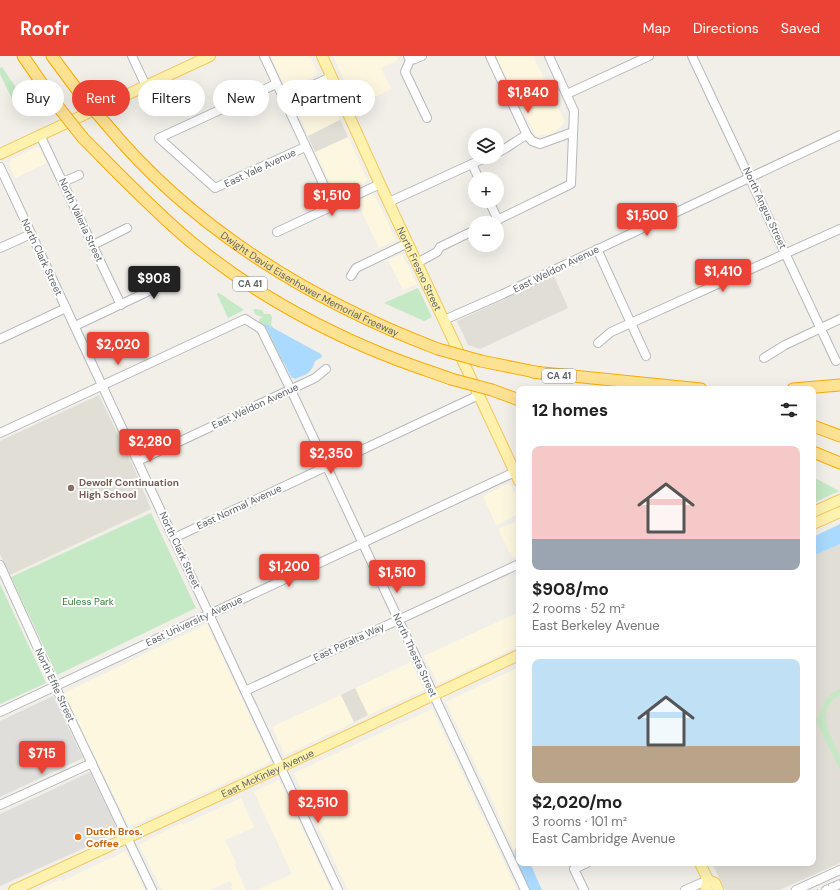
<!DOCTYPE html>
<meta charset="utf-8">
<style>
:root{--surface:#fff;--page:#f2f2f2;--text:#222;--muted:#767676;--line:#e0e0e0;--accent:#ea4335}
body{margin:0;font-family:"DM Sans",sans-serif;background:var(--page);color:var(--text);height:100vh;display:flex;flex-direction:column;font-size:15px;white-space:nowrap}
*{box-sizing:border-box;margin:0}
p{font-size:13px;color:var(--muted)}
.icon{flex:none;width:22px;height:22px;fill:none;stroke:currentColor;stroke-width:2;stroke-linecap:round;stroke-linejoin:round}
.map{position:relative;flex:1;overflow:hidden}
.panel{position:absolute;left:516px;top:330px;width:300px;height:480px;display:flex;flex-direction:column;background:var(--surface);border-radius:8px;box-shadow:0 4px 16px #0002}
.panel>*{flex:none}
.guide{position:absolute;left:12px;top:24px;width:380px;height:36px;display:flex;gap:8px}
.fabs{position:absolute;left:468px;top:72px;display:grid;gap:8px}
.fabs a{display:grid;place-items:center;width:36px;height:36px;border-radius:50%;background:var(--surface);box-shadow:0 4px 16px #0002;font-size:20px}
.price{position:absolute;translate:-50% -34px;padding:0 9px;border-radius:4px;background:var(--accent);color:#fff;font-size:13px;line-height:26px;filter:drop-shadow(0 1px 2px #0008)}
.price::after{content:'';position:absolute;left:50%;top:24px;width:12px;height:9px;margin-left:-6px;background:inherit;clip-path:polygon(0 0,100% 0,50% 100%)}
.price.selected{background:#222;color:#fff}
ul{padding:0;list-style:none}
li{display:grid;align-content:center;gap:8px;height:212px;padding:0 16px}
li+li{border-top:1px solid var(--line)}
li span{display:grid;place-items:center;height:124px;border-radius:8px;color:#555}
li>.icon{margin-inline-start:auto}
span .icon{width:72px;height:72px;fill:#fffc;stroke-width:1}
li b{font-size:17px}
h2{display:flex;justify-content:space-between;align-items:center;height:48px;padding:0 16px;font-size:17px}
.pill{padding:0 14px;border-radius:18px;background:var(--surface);box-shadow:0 4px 16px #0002;font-size:14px;line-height:36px}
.pill.selected{background:var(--accent);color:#fff}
header{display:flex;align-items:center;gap:24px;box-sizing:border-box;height:56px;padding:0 20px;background:var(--accent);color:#fff}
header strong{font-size:19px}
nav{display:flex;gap:22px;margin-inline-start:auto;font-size:14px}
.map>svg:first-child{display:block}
.commercial{fill:#fef7e0}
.industrial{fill:#e0deda}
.education{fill:#e1ded6}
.green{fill:#c5e8c5}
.water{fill:#aadaff}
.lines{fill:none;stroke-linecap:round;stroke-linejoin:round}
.minor-casing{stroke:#b5b8bc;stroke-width:10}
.major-casing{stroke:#f2c960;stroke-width:12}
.highway-casing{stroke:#f9ab00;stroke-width:13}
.minor{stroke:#fff;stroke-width:8}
.major{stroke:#fff2af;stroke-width:10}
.highway{stroke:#fde293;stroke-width:11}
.rail{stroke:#b6b7b8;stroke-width:1.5;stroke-dasharray:1 5;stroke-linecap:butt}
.highway-bridge-casing{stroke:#f9ab00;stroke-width:13;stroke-linecap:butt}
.highway-bridge{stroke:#fde293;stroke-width:11}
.education-dot{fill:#8d6e63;stroke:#fff;stroke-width:1.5}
.food-dot{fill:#e8710a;stroke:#fff;stroke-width:1.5}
.labels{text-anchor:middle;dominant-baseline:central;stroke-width:4;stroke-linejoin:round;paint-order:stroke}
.shield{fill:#fff;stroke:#8f9295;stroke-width:1}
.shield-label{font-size:9px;font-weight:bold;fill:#5f6368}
.street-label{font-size:10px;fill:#5f6368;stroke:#fff}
.education-label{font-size:10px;font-weight:bold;fill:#785e54;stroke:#fff;text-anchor:start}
.park-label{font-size:10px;fill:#348238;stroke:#fff}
.food-label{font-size:10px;font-weight:bold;fill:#c56008;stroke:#fff;text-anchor:start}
</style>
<header>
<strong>Roofr</strong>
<nav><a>Map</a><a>Directions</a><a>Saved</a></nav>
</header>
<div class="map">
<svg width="840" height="834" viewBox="0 0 840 834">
<rect width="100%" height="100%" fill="#f1efe8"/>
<g class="commercial">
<polygon points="271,0 310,0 317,16 317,19 287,33 285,31"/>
<polygon points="333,0 396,0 398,4 381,12 391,33 356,50"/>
<polygon points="487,0 533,0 554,43 552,44 555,51 557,50 565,66 564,67 552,78 536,80 514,35 505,39"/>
<polygon points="321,32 326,34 340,64 308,80 293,47 296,44"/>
<polygon points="348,81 367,124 365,127 338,139 335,137 315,96"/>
<polygon points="37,91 41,93 47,107 15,122 9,108 10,104"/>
<polygon points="371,138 375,140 396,184 379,192 357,145"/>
<polygon points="402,198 417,228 403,234 388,204"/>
<polygon points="510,427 519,446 519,458 496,469 483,440"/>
<polygon points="519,464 519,499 512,502 498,473"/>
<polygon points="515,558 519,567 519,590 438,628 424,600"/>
<polygon points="207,568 270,703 269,707 129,771 64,637"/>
<polygon points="411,606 424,634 368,659 355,632"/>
<polygon points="519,611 519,787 514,795 496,752 446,646"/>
<polygon points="341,639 354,666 285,699 272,671"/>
<polygon points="432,653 478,751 517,834 348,834 327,789 294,717"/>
<polygon points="279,724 296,759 331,834 257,834 292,818 254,736"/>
<polygon points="241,742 254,771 225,784 236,807 234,808 246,834 232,834 230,831 233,830 230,825 210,834 162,834 139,789 140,788 181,767 182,769"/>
<polygon points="126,795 145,834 37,834 61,823 62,825 71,821"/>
</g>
<g class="industrial">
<polygon points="53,640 83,702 0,741 0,665"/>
<polygon points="90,716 118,775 93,788 0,830 0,758"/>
</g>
<g class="education">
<polygon points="340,64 348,81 315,96 308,80"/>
<polygon points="554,220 568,252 480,293 468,289 457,265"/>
<polygon points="99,339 133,410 151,453 10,519 0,498 0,385"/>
<polygon points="840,488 840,807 779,834 725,834 712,807 813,807 813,500"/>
<polygon points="355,632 368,659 354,666 341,639"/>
</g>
<g class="green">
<polygon points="2,11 21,39 12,43 0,18 0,12"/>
<polygon points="418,232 432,261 424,265 384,247"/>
<polygon points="219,237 244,254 228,262 217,238"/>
<polygon points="255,253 262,254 264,258 270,258 272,261 271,269 273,271 272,274 285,307 280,305 273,293 275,291 268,280 270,276 266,272 259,268 259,263 263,261 256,259 253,254"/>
<polygon points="813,421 839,435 813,447"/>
<polygon points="151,457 196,552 57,619 11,521"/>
<polygon points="0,528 46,627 0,648"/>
<path d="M840 633V639C817 652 826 671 835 690 836 694 839 698 840 702 840 705 840 710 840 714L815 662 820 660C822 647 829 638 840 633Z"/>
</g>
<g class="water">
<path d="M264 267 321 298 322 301 315 305C311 318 307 318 295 323L291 321Z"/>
<polygon points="840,468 840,488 813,500 813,481"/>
<path d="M519 787V807H530L542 834H528C521 820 507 801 519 787Z"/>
</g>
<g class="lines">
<defs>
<g id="minor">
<polyline points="132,0 146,30"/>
<polyline points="264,0 333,149"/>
<polyline points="408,0 410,4 405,16 427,62"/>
<path d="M490 0 527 79C516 84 508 92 497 97"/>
<polyline points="692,0 836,305"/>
<polyline points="410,4 415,3 422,0"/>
<polyline points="276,28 159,82 215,132 305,91"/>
<polyline points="567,38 649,0"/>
<polyline points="283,43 331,21"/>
<polyline points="40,79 121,249"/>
<polyline points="527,79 532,85 540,88 573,76"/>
<polyline points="472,108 479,123"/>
<polyline points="0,111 338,834"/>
<polyline points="63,126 79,119"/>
<polyline points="489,145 498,164"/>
<polyline points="389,146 487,101"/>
<polyline points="491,167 571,128 574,55 549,0"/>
<polyline points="277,176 380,128"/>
<polyline points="93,189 127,172"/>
<polyline points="0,192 31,178"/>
<polyline points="597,193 646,300"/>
<polyline points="417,207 437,196 440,191 475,174"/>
<polyline points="351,220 356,212 408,187"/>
<polyline points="444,264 503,238 840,79"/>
<polyline points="75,270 166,227 173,219"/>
<polyline points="0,283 66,252"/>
<polyline points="598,287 611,276 840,173"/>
<polyline points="764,302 785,289 840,263"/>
<polyline points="0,377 245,263 261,273 291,334 525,834"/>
<polyline points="138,405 315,322 326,313"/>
<polyline points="174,482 479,339"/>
<polyline points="0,509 55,630 152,834"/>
<polyline points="245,635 519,508"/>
<polyline points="0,656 519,414"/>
<polyline points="0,749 92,707"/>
<polyline points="584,834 574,813 587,807"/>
<polyline points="685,834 708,824"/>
<polyline points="796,834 840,814"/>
<polyline points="826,834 840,828"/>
</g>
<g id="major">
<path id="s1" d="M322 0 380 128 519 425"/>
<polyline points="0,98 210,0"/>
<polyline points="813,456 840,444"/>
<polyline points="813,468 840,456"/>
<polyline points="700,807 708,824 715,827 718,834"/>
<path id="s2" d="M14 834 274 714 519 599"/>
<polyline points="707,834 706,832 708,824"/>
</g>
<g id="highway">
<polyline points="23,0 56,48"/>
<polyline points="52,0 81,39"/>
<path id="s3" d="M107 69C194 174 312 245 438 293"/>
<path d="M83 82C118 117 152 153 190 185 248 233 316 271 385 299 407 308 429 315 451 323"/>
<polyline points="481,305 540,317"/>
<polyline points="533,316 701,333"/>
<polyline points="793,333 840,329"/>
<polyline points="492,334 519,344"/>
<polyline points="813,370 840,380"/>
<polyline points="813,396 840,407"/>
</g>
</defs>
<use href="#minor" class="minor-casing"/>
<use href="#major" class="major-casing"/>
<use href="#highway" class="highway-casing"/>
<use href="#minor" class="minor"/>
<use href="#major" class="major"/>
<use href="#highway" class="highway"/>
<polyline class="rail" points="817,834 840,824"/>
<defs>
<g id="highway-bridge">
<polyline points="81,39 107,69"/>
<polyline points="56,48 83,82"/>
<polyline points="438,293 481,305"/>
<polyline points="451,323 492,334"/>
</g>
</defs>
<use href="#highway-bridge" class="highway-bridge-casing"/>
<use href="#highway-bridge" class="highway-bridge"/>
</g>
<circle class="education-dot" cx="71" cy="432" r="4"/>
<circle class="food-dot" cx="78" cy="781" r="4"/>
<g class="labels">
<g class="shield">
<rect x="233" y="221" width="34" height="14" rx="3"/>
<rect x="542" y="313" width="34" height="14" rx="3"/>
</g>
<g class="shield-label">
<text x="250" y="228">CA 41</text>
<text x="559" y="320">CA 41</text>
</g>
<g class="street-label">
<text transform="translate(260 112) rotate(-25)">East Yale Avenue</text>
<text transform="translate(765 152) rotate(65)">North Angus Street</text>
<text transform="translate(81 164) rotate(65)">North Valeria Street</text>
<text transform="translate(42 201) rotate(65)">North Clark Street</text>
<text stroke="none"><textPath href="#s1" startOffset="234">North Fresno Street</textPath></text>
<text transform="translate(556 213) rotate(-26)">East Weldon Avenue</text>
<text stroke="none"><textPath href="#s3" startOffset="260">Dwight David Eisenhower Memorial Freeway</textPath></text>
<text transform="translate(255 350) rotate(-25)">East Weldon Avenue</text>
<text transform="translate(239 451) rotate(-25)">East Normal Avenue</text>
<text transform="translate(180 494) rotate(65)">North Clark Street</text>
<text transform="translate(194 565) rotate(-25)">East University Avenue</text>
<text transform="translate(349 586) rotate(-25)">East Peralta Way</text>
<text transform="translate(415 599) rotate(65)">North Thesta Street</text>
<text transform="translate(55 629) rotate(65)">North Effie Street</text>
<text stroke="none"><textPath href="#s2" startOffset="279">East McKinley Avenue</textPath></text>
</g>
<g class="education-label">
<text x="79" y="426">Dewolf Continuation<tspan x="79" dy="12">High School</tspan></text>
</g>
<g class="park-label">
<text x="88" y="545">Euless Park</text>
</g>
<g class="food-label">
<text x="86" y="775">Dutch Bros.<tspan x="86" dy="12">Coffee</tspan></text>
</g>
</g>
</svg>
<div class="fabs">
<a><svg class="icon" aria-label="layers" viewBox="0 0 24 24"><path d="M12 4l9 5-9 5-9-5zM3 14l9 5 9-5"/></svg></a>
<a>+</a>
<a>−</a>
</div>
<b class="price" style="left:528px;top:58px">$1,840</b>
<b class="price" style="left:332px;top:161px">$1,510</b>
<b class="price" style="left:647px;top:181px">$1,500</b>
<b class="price" style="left:723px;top:237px">$1,410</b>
<b class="price selected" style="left:154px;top:244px">$908</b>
<b class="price" style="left:118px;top:310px">$2,020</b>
<b class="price" style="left:150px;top:407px">$2,280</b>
<b class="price" style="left:331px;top:419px">$2,350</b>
<b class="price" style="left:289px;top:532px">$1,200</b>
<b class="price" style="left:397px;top:538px">$1,510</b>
<b class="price" style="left:42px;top:719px">$715</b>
<b class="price" style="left:318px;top:768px">$2,510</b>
<div class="guide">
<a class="pill">Buy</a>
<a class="pill selected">Rent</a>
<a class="pill">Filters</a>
<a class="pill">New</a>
<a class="pill">Apartment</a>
</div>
<section class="panel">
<h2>12 homes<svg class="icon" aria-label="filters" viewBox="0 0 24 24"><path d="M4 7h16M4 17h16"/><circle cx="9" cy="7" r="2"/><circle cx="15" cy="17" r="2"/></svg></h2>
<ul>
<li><span style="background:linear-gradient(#f6c9c9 75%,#9aa5b1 0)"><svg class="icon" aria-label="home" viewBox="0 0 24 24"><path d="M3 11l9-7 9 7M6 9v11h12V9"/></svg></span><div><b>$908/mo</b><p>2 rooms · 52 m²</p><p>East Berkeley Avenue</p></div></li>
<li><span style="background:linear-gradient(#bfe0f5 70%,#b9a48a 0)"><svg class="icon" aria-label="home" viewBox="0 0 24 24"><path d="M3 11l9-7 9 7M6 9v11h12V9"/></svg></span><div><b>$2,020/mo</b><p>3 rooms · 101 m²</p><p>East Cambridge Avenue</p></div></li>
</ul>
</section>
</div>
